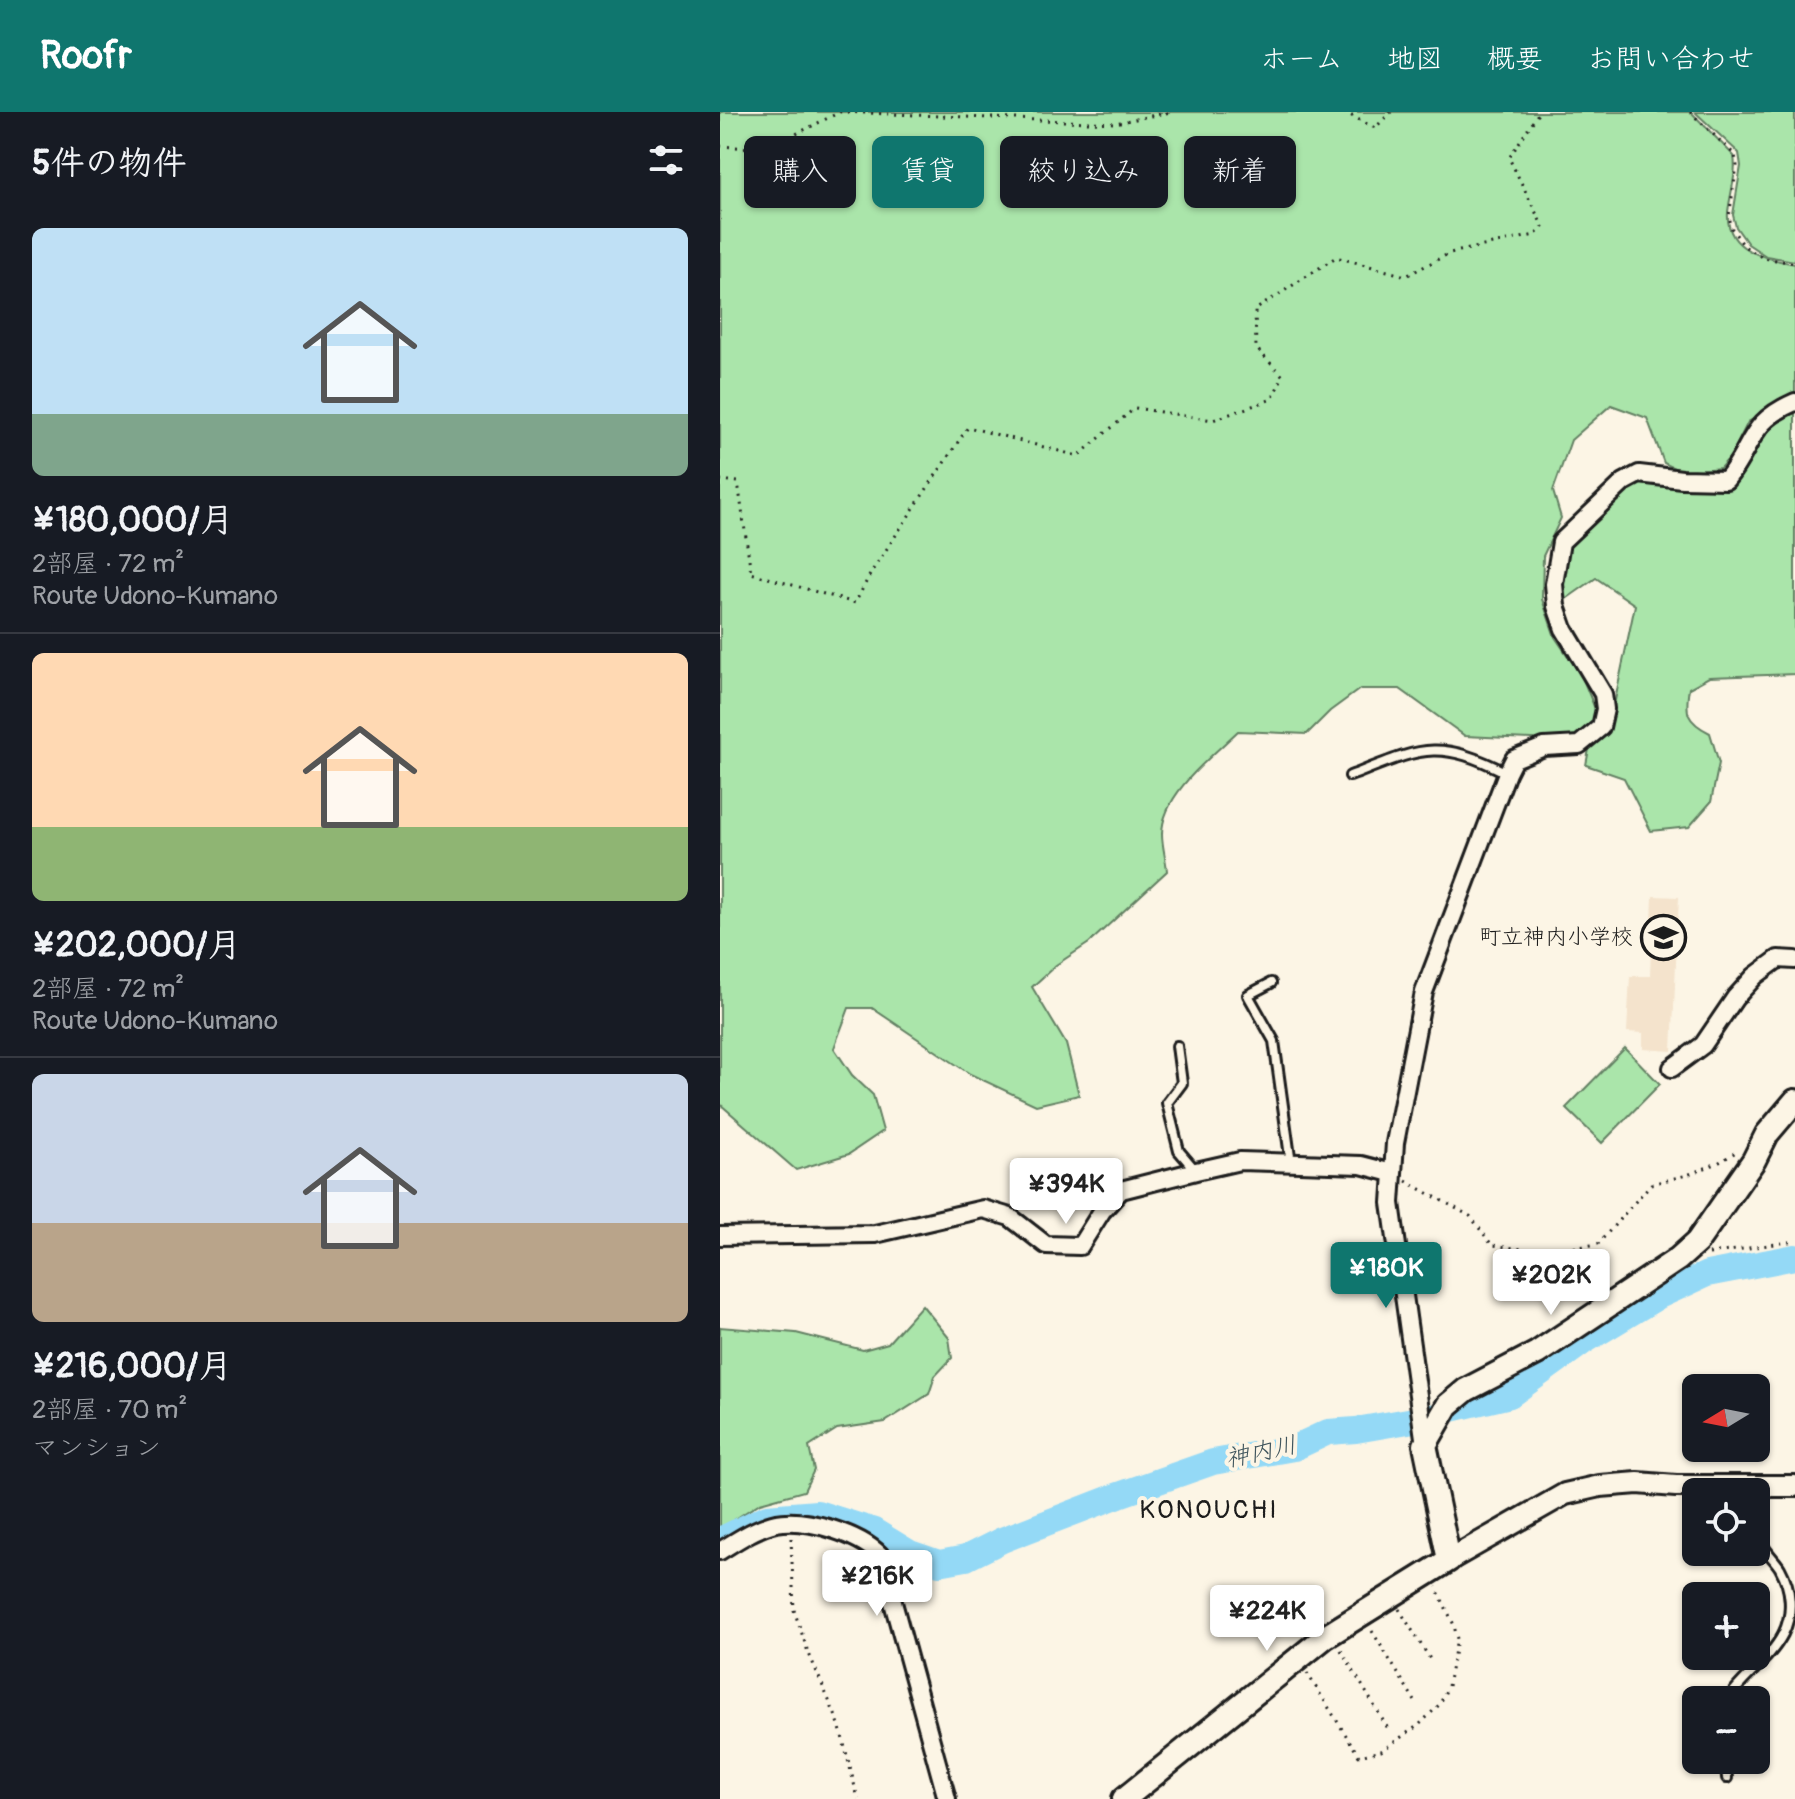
<!DOCTYPE html>
<html lang="ja">
<meta charset="utf-8">
<style>
:root{--surface:#171b24;--page:#242831;--text:#f1f3f6;--muted:#9ea1a6;--line:#363941;--accent:#0f766e}
body{margin:0;font-family:Pangolin,"Klee One",sans-serif;background:var(--page);color:var(--text);height:100vh;display:flex;flex-direction:column;font-size:30px;white-space:nowrap}
*{box-sizing:border-box;margin:0}
p{font-size:26px;color:var(--muted)}
.icon{flex:none;width:44px;height:44px;fill:none;stroke:currentColor;stroke-width:2;stroke-linecap:round;stroke-linejoin:round}
.map{position:relative;flex:1;overflow:hidden}
.side{display:flex;flex-direction:column;background:var(--surface);width:720px}
.side>*{flex:none}
.guide{position:absolute;left:24px;top:24px;width:760px;height:72px;display:flex;gap:16px}
.needle{width:52px;rotate:260deg}
.buttons{position:absolute;left:962px;top:1262px;display:grid;gap:16px}
.buttons a{display:grid;place-items:center;width:88px;height:88px;border-radius:12px;background:var(--surface);box-shadow:0 2px 6px #0004;font-size:40px}
.price{position:absolute;translate:-50% -68px;padding:0 18px;border-radius:8px;background:#fff;color:#222;font-size:26px;line-height:52px;filter:drop-shadow(0 2px 4px #0008)}
.price::after{content:'';position:absolute;left:50%;top:48px;width:24px;height:18px;margin-left:-12px;background:inherit;clip-path:polygon(0 0,100% 0,50% 100%)}
.price.active{background:var(--accent);color:#fff}
ul{padding:0;list-style:none}
li{display:grid;align-content:center;gap:16px;height:424px;padding:0 32px}
li+li{border-top:2px solid var(--line)}
li span{display:grid;place-items:center;height:248px;border-radius:12px;color:#555}
li>.icon{margin-inline-start:auto}
span .icon{width:144px;height:144px;fill:#fffc;stroke-width:1}
li b{font-size:34px}
h2{display:flex;justify-content:space-between;align-items:center;height:96px;padding:0 32px;font-size:34px}
.tag{padding:0 28px;border-radius:12px;background:var(--surface);box-shadow:0 2px 6px #0004;font-size:28px;line-height:72px}
.tag.active{background:var(--accent);color:#fff}
header{display:flex;align-items:center;gap:48px;box-sizing:border-box;height:112px;padding:0 40px;background:var(--accent);color:#fff}
header strong{font-size:38px}
nav{display:flex;gap:44px;margin-inline-start:auto;font-size:28px}
main{display:flex;flex:1;min-height:0}
.map>svg:first-child{display:block}
.built{fill:#f4e3cc}
.green{fill:#aae5aa;stroke:#638063;stroke-width:2}
.lines{fill:none;stroke-linecap:round;stroke-linejoin:round}
.river{stroke:#94d9f6;stroke-width:26}
.service-casing{stroke:#1c1c1c;stroke-width:14}
.minor-casing{stroke:#1c1c1c;stroke-width:22}
.tertiary-casing{stroke:#1c1c1c;stroke-width:26}
.secondary-casing{stroke:#1c1c1c;stroke-width:28}
.path{stroke:#1c1c1c;stroke-width:3;stroke-dasharray:2 6;stroke-linecap:butt}
.service{stroke:#fcf5e5;stroke-width:8}
.minor{stroke:#fcf5e5;stroke-width:16}
.tertiary{stroke:#fcf5e5;stroke-width:20}
.secondary{stroke:#fcf5e5;stroke-width:22}
.labels{text-anchor:middle;dominant-baseline:central;stroke-width:8;stroke-linejoin:round;paint-order:stroke}
.poi-label{font-size:22px;fill:#1c1c1c;stroke:#fcf5e5;text-anchor:end}
.water-label{font-size:24px;font-style:italic;fill:#40555d;stroke:#fcf5e5}
.quarter-label{font-size:26px;letter-spacing:2px;fill:#1c1c1c;stroke:#fcf5e5}
</style>
<header>
<strong>Roofr</strong>
<nav><a>ホーム</a><a>地図</a><a>概要</a><a>お問い合わせ</a></nav>
</header>
<main>
<section class="side">
<h2>5件の物件<svg class="icon" aria-label="filters" viewBox="0 0 24 24"><path d="M4 7h16M4 17h16"/><circle cx="9" cy="7" r="2"/><circle cx="15" cy="17" r="2"/></svg></h2>
<ul>
<li><span style="background:linear-gradient(#bfe0f5 75%,#7fa58c 0)"><svg class="icon" aria-label="home" viewBox="0 0 24 24"><path d="M3 11l9-7 9 7M6 9v11h12V9"/></svg></span><div><b>¥180,000/月</b><p>2部屋 · 72 m²</p><p>Route Udono-Kumano</p></div></li>
<li><span style="background:linear-gradient(#ffd9b3 70%,#8fb573 0)"><svg class="icon" aria-label="home" viewBox="0 0 24 24"><path d="M3 11l9-7 9 7M6 9v11h12V9"/></svg></span><div><b>¥202,000/月</b><p>2部屋 · 72 m²</p><p>Route Udono-Kumano</p></div></li>
<li><span style="background:linear-gradient(#c9d6e8 60%,#b9a48a 0)"><svg class="icon" aria-label="home" viewBox="0 0 24 24"><path d="M3 11l9-7 9 7M6 9v11h12V9"/></svg></span><div><b>¥216,000/月</b><p>2部屋 · 70 m²</p><p>マンション</p></div></li>
</ul>
</section>
<div class="map">
<svg width="1075" height="1687" viewBox="0 0 1075 1687">
<rect width="100%" height="100%" fill="#fcf5e5"/>
<filter id="ink" filterUnits="userSpaceOnUse"><feTurbulence type="fractalNoise" baseFrequency=".0125" numOctaves="2"/><feDisplacementMap in="SourceGraphic" scale="16" xChannelSelector="R" yChannelSelector="G"/><feConvolveMatrix kernelMatrix="1 2 1 2 8 2 1 2 1" color-interpolation-filters="sRGB"/></filter>
<g filter="url(#ink)">
<polygon class="built" points="933,784 959,785 952,939 923,937 923,921 907,920 910,864 930,864"/>
<g class="green">
<path d="M0 0H971L1014 44C1017 63 1010 82 1008 100 1005 139 1046 147 1075 152V284L1028 310 1011 344 1000 356 962 360 944 351 927 306 891 293 851 328 833 379 841 406 823 444 822 487 835 525 862 565 878 604 871 615 854 629 745 624 680 577H640L610 599 587 622 518 619C492 644 442 682 442 722 442 734 446 747 447 759L369 831 336 853 312 875 346 932 359 983 316 993 250 962 152 896H129L114 936 132 963 153 983 163 1019 129 1042 76 1058 0 992Z"/>
<polygon points="975,0 1075,0 1075,149 1046,144 1028,132 1016,115 1013,103 1021,54 1019,41"/>
<path d="M1075 296V562L989 565 969 576C965 601 966 609 990 621L999 651 991 690 969 715 931 719 904 666 866 653 869 637 889 617 915 493 876 466 842 490 840 450 849 433 908 374C935 360 976 380 1009 373L1043 316Z"/>
<polygon points="905,936 940,972 882,1031 846,996"/>
<polygon points="202,1193 229,1226 232,1246 215,1264 209,1282 165,1310 117,1317 89,1335 94,1358 84,1379 40,1391 0,1417 0,1215 76,1221 143,1238 168,1231"/>
</g>
<g class="lines">
<polyline class="river" points="0,1428 47,1405 97,1401 154,1419 190,1441 219,1451 246,1446 282,1428 399,1383 493,1350 574,1336 608,1320 636,1318 723,1303 727,1298 790,1283 863,1230 939,1184 987,1162 1075,1145"/>
<defs>
<g id="service">
<path d="M630 664C700 637 716 625 787 661"/>
<polyline points="551,871 528,883 554,929 571,1052"/>
<polyline points="457,934 462,971 447,991 459,1039 476,1059"/>
<path d="M1007 1588C1024 1564 1050 1547 1063 1522 1074 1500 1071 1476 1060 1456 1054 1446 1042 1437 1039 1425 1034 1410 1037 1392 1038 1376"/>
<polyline points="1005,1648 1007,1666"/>
</g>
<g id="minor">
<polyline points="952,956 983,933 1015,886 1035,864 1058,847 1075,848"/>
<polyline points="0,1124 155,1122 263,1097 290,1105 326,1133 360,1134 382,1099 401,1078 476,1059 520,1049 641,1053 672,1061"/>
<path d="M705 1333 671 1091 675 1031 704 880 787 661 794 647 824 635 859 633 881 615 885 597 883 582 844 517 836 494 834 472 841 430 904 370 919 362 962 367 1006 368C1035 332 1027 311 1075 290"/>
<path d="M0 1439C16 1429 37 1415 56 1411 86 1405 139 1422 160 1443L227 1687"/>
</g>
<polyline id="tertiary" points="729,1448 845,1382 880,1374 918,1371 956,1374 1075,1374"/>
<polyline id="secondary" points="404,1687 605,1525 729,1448 705,1333 728,1293 746,1278 817,1241 958,1147 977,1130 1034,1048 1047,1022 1075,989"/>
</defs>
<use href="#service" class="service-casing"/>
<use href="#minor" class="minor-casing"/>
<use href="#tertiary" class="tertiary-casing"/>
<use href="#secondary" class="secondary-casing"/>
<g class="path">
<polyline points="624,0 655,16 671,0"/>
<polyline points="970,0 1015,43 1017,54 1009,104 1012,117 1024,134 1043,146 1075,151"/>
<polyline points="0,34 46,37 120,0 395,11 451,0"/>
<polyline points="0,368 18,370 31,461 135,491 152,459 248,315 358,344 415,296 493,308 552,287 563,264 536,236 535,198 616,145 686,164 730,141 815,123 823,115 789,46 819,0"/>
<polyline points="686,1069 750,1104 772,1133 824,1140 878,1132 931,1072 967,1063 998,1051 1016,1040"/>
<polyline points="989,1142 1075,1129"/>
<polyline points="71,1426 74,1498 87,1537 119,1612 138,1687"/>
<polyline points="679,1497 710,1547"/>
<polyline points="652,1519 698,1594"/>
<polyline points="621,1538 670,1620"/>
<polyline points="587,1561 639,1644 661,1639 699,1613 720,1592 728,1574 737,1527 734,1513 716,1475"/>
</g>
<use href="#service" class="service"/>
<use href="#minor" class="minor"/>
<use href="#tertiary" class="tertiary"/>
<use href="#secondary" class="secondary"/>
</g>
</g>
<defs>
<symbol id="school-ring" viewBox="-11 -11 22 22"><circle r="9.5" fill="#fcf5e5" stroke="#1c1c1c" stroke-width="1.5"/><path d="M0-5L7-2L0 1L-7-2ZM-4 1L0 2.5L4 1V4Q0 6-4 4Z" fill="#1c1c1c"/></symbol>
</defs>
<g fill-rule="evenodd">
<use href="#school-ring" x="918" y="800" width="51" height="51"/>
</g>
<g class="labels">
<g class="poi-label">
<text x="913" y="825">町立神内小学校</text>
</g>
<g class="water-label">
<text transform="translate(541 1340) rotate(-12)">神内川</text>
</g>
<g class="quarter-label">
<text x="489" y="1398">KONOUCHI</text>
</g>
</g>
</svg>
<div class="buttons">
<a><svg class="needle" viewBox="-14 -14 28 28"><path d="M0-13l5 13h-10z" fill="#e53935"/><path d="M0 13l5-13h-10z" fill="#9ea1a6"/></svg></a>
<a><svg class="icon" aria-label="locate" viewBox="0 0 24 24"><circle cx="12" cy="12" r="6"/><path d="M12 2v4M12 18v4M2 12h4M18 12h4"/></svg></a>
<a>+</a>
<a>−</a>
</div>
<b class="price" style="left:346px;top:1114px">¥394K</b>
<b class="price active" style="left:666px;top:1198px">¥180K</b>
<b class="price" style="left:831px;top:1205px">¥202K</b>
<b class="price" style="left:157px;top:1506px">¥216K</b>
<b class="price" style="left:547px;top:1541px">¥224K</b>
<div class="guide">
<a class="tag">購入</a>
<a class="tag active">賃貸</a>
<a class="tag">絞り込み</a>
<a class="tag">新着</a>
</div>
</div>
</main>
